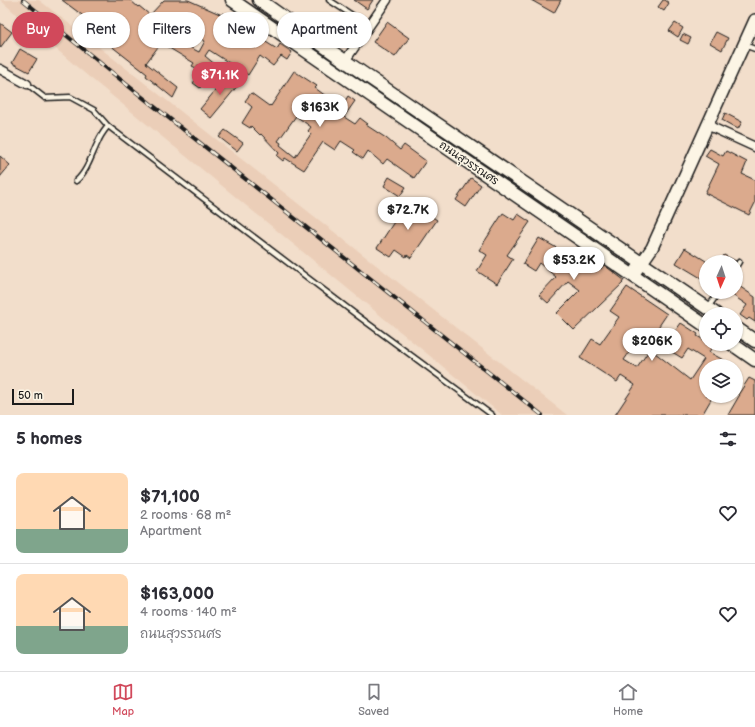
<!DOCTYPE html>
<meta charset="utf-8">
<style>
:root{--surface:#fff;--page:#f2f2f3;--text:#2b2b33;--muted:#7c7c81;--line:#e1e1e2;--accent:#d1495b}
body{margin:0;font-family:"Balsamiq Sans","Playpen Sans Thai",sans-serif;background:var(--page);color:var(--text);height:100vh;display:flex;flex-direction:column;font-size:15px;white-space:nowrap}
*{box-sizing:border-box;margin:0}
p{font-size:13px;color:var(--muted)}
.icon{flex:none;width:22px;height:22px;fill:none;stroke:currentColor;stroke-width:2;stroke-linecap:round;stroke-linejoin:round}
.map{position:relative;height:415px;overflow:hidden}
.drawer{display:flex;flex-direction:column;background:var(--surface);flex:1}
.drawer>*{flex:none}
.banner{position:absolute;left:12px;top:12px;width:400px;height:36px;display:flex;gap:8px}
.needle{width:26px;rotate:183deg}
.controls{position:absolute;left:699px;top:255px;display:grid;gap:8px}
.controls a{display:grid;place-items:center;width:44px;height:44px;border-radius:50%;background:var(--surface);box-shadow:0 1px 3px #0004;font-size:20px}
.scale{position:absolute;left:12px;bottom:10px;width:62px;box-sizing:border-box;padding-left:4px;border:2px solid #1c1c1c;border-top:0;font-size:11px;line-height:14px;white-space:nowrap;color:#1c1c1c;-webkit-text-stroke:3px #fcf5e5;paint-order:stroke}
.price{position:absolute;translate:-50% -34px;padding:0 9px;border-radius:14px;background:#fff;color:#222;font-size:13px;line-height:26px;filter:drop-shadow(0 1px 2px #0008)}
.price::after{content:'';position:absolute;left:50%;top:24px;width:12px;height:9px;margin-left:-6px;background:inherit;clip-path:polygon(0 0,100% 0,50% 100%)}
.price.current{background:var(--accent);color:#fff}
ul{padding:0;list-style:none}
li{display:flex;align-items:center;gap:12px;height:100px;padding:0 16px}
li+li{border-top:1px solid var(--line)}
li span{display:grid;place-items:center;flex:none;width:112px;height:80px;border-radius:8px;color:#555}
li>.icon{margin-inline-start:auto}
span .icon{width:48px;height:48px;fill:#fffc;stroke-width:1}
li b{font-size:17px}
h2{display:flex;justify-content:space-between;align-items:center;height:48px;padding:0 16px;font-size:17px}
.tag{padding:0 14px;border-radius:18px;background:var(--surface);box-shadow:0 1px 3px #0004;font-size:14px;line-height:36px}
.tag.current{background:var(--accent);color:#fff}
.tab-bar{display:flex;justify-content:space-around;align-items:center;height:56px;border-top:1px solid var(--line);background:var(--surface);font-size:11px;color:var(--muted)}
.tab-bar a{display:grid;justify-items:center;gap:2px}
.tab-bar .current{color:var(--accent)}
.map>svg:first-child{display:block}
.built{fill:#ebceb8}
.building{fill:#dbaa8d;stroke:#1c1c1c;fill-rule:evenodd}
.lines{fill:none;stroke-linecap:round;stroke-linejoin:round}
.lane-casing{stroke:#1c1c1c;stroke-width:7}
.street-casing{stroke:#1c1c1c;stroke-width:11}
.secondary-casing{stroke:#1c1c1c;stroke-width:14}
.primary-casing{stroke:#1c1c1c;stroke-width:15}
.lane{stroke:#fcf5e5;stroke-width:4}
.street{stroke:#fcf5e5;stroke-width:8}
.secondary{stroke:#fcf5e5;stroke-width:11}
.primary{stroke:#fcf5e5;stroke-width:12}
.rail-casing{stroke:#1c1c1c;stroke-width:4}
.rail{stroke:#fcf5e5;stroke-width:2.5;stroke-dasharray:8;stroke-linecap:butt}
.labels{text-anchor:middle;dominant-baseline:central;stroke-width:3;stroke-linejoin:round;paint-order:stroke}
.street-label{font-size:11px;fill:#1c1c1c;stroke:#fcf5e5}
</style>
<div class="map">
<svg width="755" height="415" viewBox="0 0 755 415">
<rect width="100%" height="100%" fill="#f2decb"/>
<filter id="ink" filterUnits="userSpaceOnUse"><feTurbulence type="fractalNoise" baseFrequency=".025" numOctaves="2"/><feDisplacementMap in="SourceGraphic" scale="8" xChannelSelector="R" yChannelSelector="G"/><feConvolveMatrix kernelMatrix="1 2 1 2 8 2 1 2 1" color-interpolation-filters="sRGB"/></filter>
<g filter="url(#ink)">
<polygon class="built" points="0,0 39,0 567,415 502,415 77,67"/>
<g class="building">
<path d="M62 0H130L138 7 139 6 150 15 164 0H188L222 15 223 13 233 20 232 21 277 49 280 44 292 52 287 60 281 56 273 66 260 56 248 75 209 50 205 56 217 66 200 88 193 83 204 69 198 65 196 68 192 66 194 63 161 43 146 63 178 88 173 98 146 76 147 74 110 45 114 39ZM160 20 205 41 199 52 156 30Z"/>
<polygon points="354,0 373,0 367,9"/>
<polygon points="531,0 561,0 554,13"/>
<polygon points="663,0 665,0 669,3 664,11 658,7"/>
<polygon points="387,22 409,38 395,57 373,42"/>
<polygon points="0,23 12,32 0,48"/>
<polygon points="675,23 683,28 678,37 669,31"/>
<polygon points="716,32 728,38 722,50 710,43"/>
<polygon points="683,34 691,38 688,44 680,40"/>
<polygon points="20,49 37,59 29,72 12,63"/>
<path d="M294 71 317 86 315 88 330 99 329 101 342 106 348 96 355 101 344 117 355 124 360 118 368 124 366 125 386 138 400 150 404 145 426 161 414 178 387 159 383 164 368 151 363 159 353 152 355 150 341 141 335 150 323 142 304 170 285 158 283 161 277 156 279 153 261 134 260 135 251 126 250 128 242 123 252 107 245 101 251 93 269 106 270 105 271 106ZM296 116 311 127 308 131 311 134 295 157 280 145 281 143 278 141Z"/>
<polygon points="228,75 239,84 211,118 200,109"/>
<polygon points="725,113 742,122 738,129 722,120"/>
<polygon points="225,130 243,143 237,151 219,137"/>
<polygon points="710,149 723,156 726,151 747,162 742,174 755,180 755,203 749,215 705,193 719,164 705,156"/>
<polygon points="0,156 10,165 0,177"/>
<polygon points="389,177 406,187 400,196 384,186"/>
<polygon points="471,178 481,185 466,207 456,200"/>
<polygon points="409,199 423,208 422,210 437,220 411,258 407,255 406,257 396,250 391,257 377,248"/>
<polygon points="503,213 514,220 518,214 530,222 507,255 513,259 497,284 477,271 487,255 479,250"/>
<polygon points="539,238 555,247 568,258 574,250 601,269 604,265 624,280 622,283 623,283 574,330 557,313 580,290 568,281 548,303 539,295 556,277 539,263 534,271 523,264"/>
<polygon points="685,248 706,261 706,281 676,263"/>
<polygon points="724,255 736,261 735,262 720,262"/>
<polygon points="736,284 755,297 755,322 749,318 747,320 740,315 747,305 728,292 736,292"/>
<polygon points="627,287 667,314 651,338 643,333 624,360 637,368 650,349 690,380 704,359 688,349 682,358 664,347 681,323 698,334 697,336 706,341 706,344 710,344 713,346 709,352 734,366 706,366 706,396 713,396 702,415 615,415 635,385 621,376 617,382 580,358 592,339 600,344 619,317 610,311"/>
<polygon points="749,378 755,381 755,415 728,415 739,396 738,395"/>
</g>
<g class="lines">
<defs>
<g id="lane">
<polyline points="329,0 369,26"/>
<polyline points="744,45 755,49"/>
<path d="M27 84 45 98 70 97 94 110 108 126C104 131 100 136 98 142 92 154 87 172 76 181"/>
<polyline points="108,126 358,316 492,415"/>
<polyline points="736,267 739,262"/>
<polyline points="709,306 719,292"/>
</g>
<g id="street">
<polyline points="345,61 387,0"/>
<polyline points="0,69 27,84"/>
<polyline points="707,125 755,147"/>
</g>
<polyline id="secondary" points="633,275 652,248 755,20"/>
<g id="primary">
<polyline points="232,0 706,326"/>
<polyline points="259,0 345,61 716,314"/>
<polyline points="736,328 755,341"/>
<polyline points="732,344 755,360"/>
</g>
</defs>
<use href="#lane" class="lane-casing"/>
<use href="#street" class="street-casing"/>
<use href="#secondary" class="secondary-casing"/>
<use href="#primary" class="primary-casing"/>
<use href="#lane" class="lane"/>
<use href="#street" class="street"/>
<use href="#secondary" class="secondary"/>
<use href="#primary" class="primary"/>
<defs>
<polyline id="rail" points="23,0 126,84 542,415"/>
</defs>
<use href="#rail" class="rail-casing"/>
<use href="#rail" class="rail"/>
</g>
</g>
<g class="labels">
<g class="street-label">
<text transform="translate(469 163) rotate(34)">ถนนสุวรรณศร</text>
</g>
</g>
</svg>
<div class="controls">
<a><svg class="needle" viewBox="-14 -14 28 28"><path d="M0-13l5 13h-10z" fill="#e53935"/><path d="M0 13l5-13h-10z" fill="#7c7c81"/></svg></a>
<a><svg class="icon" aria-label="locate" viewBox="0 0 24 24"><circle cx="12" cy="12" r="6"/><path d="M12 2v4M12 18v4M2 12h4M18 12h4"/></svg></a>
<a><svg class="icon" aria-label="layers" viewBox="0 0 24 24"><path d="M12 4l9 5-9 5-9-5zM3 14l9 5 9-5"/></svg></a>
</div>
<div class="scale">50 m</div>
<b class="price current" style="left:220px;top:96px">$71.1K</b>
<b class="price" style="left:320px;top:128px">$163K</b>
<b class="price" style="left:408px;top:231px">$72.7K</b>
<b class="price" style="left:574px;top:281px">$53.2K</b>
<b class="price" style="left:652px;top:362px">$206K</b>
<div class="banner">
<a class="tag current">Buy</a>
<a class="tag">Rent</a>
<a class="tag">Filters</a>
<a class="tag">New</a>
<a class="tag">Apartment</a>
</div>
</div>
<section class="drawer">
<h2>5 homes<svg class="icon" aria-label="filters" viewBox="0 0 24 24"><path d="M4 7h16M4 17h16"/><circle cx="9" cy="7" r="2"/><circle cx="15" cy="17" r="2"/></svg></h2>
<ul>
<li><span style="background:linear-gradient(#ffd9b3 70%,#7fa58c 0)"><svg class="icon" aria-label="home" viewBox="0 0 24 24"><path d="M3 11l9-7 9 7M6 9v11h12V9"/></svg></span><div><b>$71,100</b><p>2 rooms · 68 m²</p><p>Apartment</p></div><svg class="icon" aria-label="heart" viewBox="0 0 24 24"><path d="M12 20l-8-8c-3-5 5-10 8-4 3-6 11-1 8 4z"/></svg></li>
<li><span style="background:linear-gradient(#ffd9b3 65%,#7fa58c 0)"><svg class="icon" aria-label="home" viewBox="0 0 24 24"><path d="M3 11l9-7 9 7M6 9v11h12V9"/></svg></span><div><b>$163,000</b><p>4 rooms · 140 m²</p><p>ถนนสุวรรณศร</p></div><svg class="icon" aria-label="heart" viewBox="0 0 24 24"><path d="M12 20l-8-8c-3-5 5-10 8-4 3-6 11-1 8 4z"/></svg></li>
</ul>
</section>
<nav class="tab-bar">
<a class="current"><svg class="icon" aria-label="map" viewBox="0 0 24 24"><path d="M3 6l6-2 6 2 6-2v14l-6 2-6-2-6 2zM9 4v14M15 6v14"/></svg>Map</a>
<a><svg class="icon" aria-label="saved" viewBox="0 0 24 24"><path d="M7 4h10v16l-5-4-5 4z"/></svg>Saved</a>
<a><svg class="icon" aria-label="home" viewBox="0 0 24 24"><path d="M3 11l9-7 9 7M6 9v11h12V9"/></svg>Home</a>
</nav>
